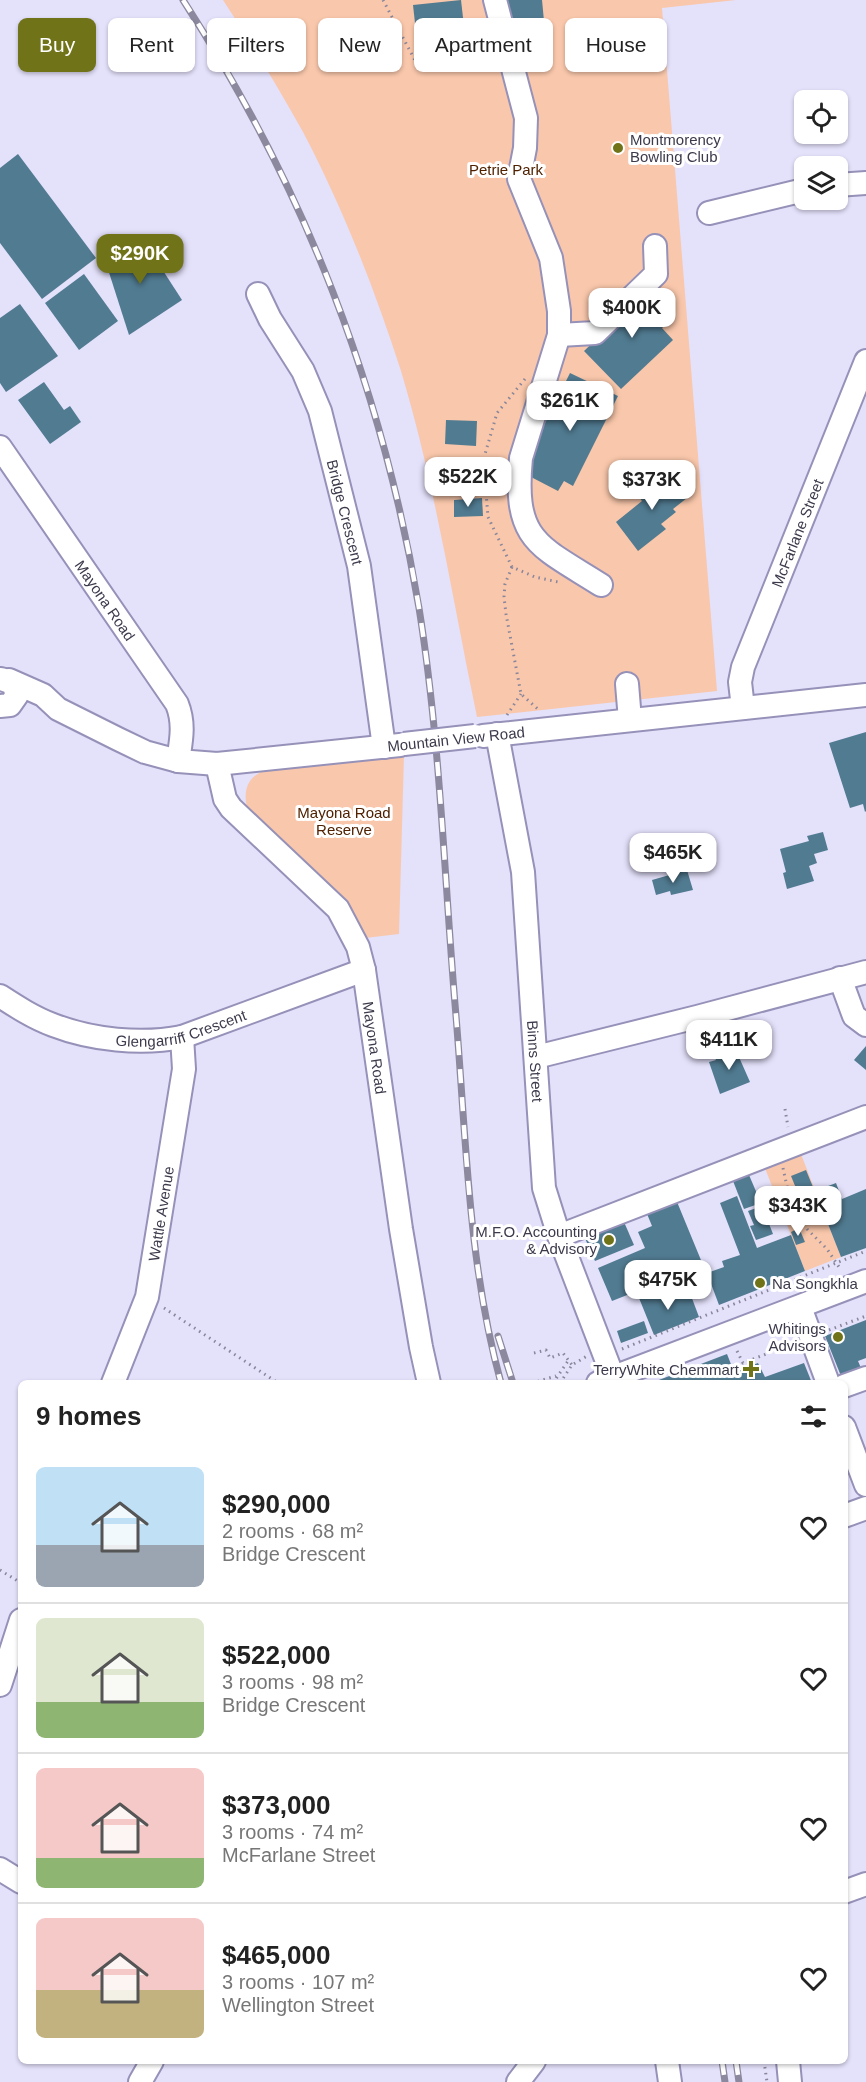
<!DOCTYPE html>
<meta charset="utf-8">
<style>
:root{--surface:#fff;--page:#f2f2f2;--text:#222;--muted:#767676;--line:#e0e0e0;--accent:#717319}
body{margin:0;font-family:Helvetica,sans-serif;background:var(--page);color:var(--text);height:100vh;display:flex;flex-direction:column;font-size:22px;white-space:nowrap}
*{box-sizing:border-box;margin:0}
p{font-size:20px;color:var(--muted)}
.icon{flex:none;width:33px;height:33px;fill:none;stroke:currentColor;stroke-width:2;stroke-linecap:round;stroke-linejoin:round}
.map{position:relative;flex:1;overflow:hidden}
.sheet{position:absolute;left:18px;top:1380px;width:830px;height:684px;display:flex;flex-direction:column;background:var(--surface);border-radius:9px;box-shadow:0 2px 4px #0004}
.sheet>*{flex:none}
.top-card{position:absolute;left:18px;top:18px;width:831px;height:54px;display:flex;gap:12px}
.tools{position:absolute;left:794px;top:90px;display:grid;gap:12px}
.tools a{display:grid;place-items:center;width:54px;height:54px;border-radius:9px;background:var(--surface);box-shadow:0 2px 4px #0004;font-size:30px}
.price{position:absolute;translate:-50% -51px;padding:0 14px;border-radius:12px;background:#fff;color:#222;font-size:20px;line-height:39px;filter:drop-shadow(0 2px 3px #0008)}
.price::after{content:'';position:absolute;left:50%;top:36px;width:18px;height:14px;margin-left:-9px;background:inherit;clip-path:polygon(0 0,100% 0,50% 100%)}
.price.active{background:var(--accent);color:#fff}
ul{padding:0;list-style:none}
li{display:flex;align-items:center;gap:18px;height:150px;padding:0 18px}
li+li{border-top:2px solid var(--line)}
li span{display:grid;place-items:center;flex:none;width:168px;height:120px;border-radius:9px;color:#555}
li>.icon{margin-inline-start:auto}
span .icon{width:72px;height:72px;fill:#fffc;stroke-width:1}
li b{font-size:26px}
h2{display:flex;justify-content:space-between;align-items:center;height:72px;padding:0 18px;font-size:26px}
.pill{padding:0 21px;border-radius:9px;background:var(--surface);box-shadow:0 2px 4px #0004;font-size:21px;line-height:54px}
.pill.active{background:var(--accent);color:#fff}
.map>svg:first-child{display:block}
.green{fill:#f9c7ab}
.building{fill:#517b91}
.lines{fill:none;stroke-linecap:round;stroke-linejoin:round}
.minor-casing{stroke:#9691b8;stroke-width:26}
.path{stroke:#89869b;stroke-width:3;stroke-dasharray:1.5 4.5;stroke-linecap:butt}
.minor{stroke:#fff;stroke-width:22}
.rail-casing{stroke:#8c899f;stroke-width:7}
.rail{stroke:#fff;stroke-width:4.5;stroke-dasharray:14;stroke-linecap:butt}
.minor-bridge-casing{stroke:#9691b8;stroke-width:26;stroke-linecap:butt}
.minor-bridge{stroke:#fff;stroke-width:22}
.poi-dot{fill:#717319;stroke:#fff;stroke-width:2}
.labels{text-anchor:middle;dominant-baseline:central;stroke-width:6;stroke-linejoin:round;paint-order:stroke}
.poi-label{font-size:15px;fill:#3c3a4b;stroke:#fff;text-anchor:end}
.park-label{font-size:15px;fill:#4f2100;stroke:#fff}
.street-label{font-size:15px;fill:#3c3a4b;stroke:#fff}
</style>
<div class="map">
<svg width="866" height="2082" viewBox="0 0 866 2082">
<rect width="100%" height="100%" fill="#e4e1fb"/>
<g class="green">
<path d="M223 0H736L662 8 717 691 477 717C453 602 435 484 401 371 375 290 343 208 303 132 278 87 251 43 223 0Z"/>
<path d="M404 755 399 934 365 938 249 814C242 794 245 777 266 770Z"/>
<polygon points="799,1149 841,1257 805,1271 763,1163"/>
</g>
<g class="building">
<polygon points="461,0 465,35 417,41 413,5"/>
<polygon points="503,0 542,0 546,42 508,46"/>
<polygon points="18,154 96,258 42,299 0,243 0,168"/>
<polygon points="140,235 182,300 129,335 105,260"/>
<polygon points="84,274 118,321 79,350 45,303"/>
<polygon points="654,284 667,297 656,308 669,321 662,328 673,340 621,389 584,351"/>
<polygon points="20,304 58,356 6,392 0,383 0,318"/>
<polygon points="570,373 618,396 573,486 564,481 558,491 531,477 531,451"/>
<polygon points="44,382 64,410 70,406 81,422 50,444 18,400"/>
<polygon points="446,420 477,421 476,446 445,444"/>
<polygon points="665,470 687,498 673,509 676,512 661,524 666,529 638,551 616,522 642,501 636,493"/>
<polygon points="482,498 483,516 454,517 454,500"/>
<polygon points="866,732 866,811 865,812 863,804 850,808 829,743"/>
<polygon points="823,832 828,850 814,854 817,863 809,866 814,881 787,889 783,873 786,872 780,849 809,841 807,836"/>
<polygon points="687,870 693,890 671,895 670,891 656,895 652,880"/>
<polygon points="866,1046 866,1070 854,1060"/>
<polygon points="735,1048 750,1082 720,1094 709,1062 716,1060 715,1058 722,1053"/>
<polygon points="806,1170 815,1192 800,1198 791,1176"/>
<polygon points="749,1175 761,1203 744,1209 733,1181"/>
<polygon points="836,1183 842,1199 866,1189 866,1248 841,1257 815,1191"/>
<polygon points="737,1196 757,1248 791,1235 805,1271 719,1305 707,1273 724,1267 722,1261 740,1255 720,1203"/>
<polygon points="675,1197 703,1265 612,1301 598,1268 645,1248 638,1232 652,1226 645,1209"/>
<polygon points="762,1206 773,1234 756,1240 750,1226 754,1225 748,1211"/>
<polygon points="624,1222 634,1245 595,1261 584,1236"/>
<polygon points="799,1228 805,1242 796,1245 791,1232"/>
<polygon points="661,1289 667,1303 690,1293 699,1317 654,1335 639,1298"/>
<polygon points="866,1320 866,1358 858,1361 861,1368 841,1376 825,1336"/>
<polygon points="644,1321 648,1333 621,1343 617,1331"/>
<polygon points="727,1354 734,1372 758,1363 765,1377 804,1363 812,1383 651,1383"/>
</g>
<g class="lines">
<defs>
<g id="minor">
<path d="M495 0 526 118 525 148 519 179 551 258 559 311V335L521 458C513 541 538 545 601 585"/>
<polyline points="837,185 866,183"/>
<polyline points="709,213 804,190"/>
<path id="s1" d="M258 294 270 319 303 371 320 411 359 566 384 747"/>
<polyline points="559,335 595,333 656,274 655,246"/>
<path id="s2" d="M0 447 177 704C185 724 181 741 178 761"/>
<polyline points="9,680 43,695 58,709 118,739 145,752 178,761 217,764 400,745"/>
<polyline points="627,684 630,720"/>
<polyline points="0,706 10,705 17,695 13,683 1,679"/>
<path id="s3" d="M743 708 740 682 743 667 866 361"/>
<path id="s4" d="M497 734 523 872 544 1188 559 1236 613 1377"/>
<polyline points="483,736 866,695"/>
<path id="s5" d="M217 764 225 799 231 808 338 909 358 947 364 970 401 1229 421 1347 429 1383"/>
<polyline points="840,978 854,1016 866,1025"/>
<path id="s6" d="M0 996C17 1007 34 1018 53 1025 92 1040 141 1045 182 1037L364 970"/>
<polyline points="536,1057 697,1017 866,972"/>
<polyline points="559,1236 866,1117"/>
<polyline points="800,1307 828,1383"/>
<path id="s7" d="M113 1383 147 1297 184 1069 182 1037"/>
<polyline points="598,1383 866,1281"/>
<polyline points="844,1386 866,1378"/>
<polyline points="844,1427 866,1485"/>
<polyline points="844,1516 866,1508"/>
<polyline points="0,1685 21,1620"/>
<polyline points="0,1869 21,1882"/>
<polyline points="844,1892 866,1884"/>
<polyline points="667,2061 670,2082"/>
<polyline points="788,2061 790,2082"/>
<polyline points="140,2082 152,2061"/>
<polyline points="518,2082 534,2061"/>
</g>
</defs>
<use href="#minor" class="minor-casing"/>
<g class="path">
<polyline points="383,0 418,66"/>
<polyline points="525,379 497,413 485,454 484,467 488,517 512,567 535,577 558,582"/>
<polyline points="512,567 505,584 504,597 506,614 521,694 539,710"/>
<polyline points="507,715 521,694"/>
<polyline points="785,1109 788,1127"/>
<polyline points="783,1168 788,1191 807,1229 827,1249 841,1270"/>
<polyline points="164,1308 278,1383"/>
<polyline points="829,1330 866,1316"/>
<polyline points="622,1349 866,1251"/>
<polyline points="737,1351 743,1363 792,1344"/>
<polyline points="534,1353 546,1350 550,1358 563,1353 572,1365"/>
<polyline points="532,1383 556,1376"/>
<polyline points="553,1383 568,1361"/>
<polyline points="560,1383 572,1365 587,1356"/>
<polyline points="0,1570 21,1583"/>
<polyline points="764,2061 767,2082"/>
</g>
<use href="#minor" class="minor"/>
<defs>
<g id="rail">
<path d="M183 0C305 189 382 387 419 608 440 739 444 872 455 1004 466 1130 467 1260 501 1383"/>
<polyline points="498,1336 513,1383"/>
<polyline points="722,2061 725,2082"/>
<polyline points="736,2061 739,2082"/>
</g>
</defs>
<use href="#rail" class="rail-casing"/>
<use href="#rail" class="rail"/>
<defs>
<polyline id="minor-bridge" points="404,744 475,736"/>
</defs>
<use href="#minor-bridge" class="minor-bridge-casing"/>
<use href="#minor-bridge" class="minor-bridge"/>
</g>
<g class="poi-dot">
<circle cx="618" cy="148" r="6"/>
<circle cx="609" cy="1240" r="6"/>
<circle cx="760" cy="1283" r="6"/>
<circle cx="838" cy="1337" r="6"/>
<path d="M748 1360h6v6h6v6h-6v6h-6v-6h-6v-6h6z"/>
</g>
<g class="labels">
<g class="poi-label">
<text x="630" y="139" text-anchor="start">Montmorency<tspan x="630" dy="17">Bowling Club</tspan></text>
<text x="597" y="1231">M.F.O. Accounting<tspan x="597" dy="17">&amp; Advisory</tspan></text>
<text x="772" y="1283" text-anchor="start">Na Songkhla</text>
<text x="826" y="1328">Whitings<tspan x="826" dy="17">Advisors</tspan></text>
<text x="739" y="1369">TerryWhite Chemmart</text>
</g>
<g class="park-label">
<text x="506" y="169">Petrie Park</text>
<text x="344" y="812">Mayona Road<tspan x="344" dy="17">Reserve</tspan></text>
</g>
<g class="street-label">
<text stroke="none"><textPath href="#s1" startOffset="237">Bridge Crescent</textPath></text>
<text stroke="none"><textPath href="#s3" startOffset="186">McFarlane Street</textPath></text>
<text stroke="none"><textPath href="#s2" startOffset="186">Mayona Road</textPath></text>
<text transform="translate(456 739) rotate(-6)">Mountain View Road</text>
<text stroke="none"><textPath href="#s6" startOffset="192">Glengarriff Crescent</textPath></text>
<text stroke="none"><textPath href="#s5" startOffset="339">Mayona Road</textPath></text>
<text stroke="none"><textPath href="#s4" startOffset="330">Binns Street</textPath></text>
<text stroke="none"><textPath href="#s7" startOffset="177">Wattle Avenue</textPath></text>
</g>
</g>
</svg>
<div class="tools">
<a><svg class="icon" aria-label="locate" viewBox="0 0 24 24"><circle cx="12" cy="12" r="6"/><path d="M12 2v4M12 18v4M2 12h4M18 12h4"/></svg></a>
<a><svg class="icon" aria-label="layers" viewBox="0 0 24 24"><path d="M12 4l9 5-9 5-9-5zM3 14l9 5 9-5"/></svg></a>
</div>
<b class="price active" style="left:140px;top:285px">$290K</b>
<b class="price" style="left:632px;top:339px">$400K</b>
<b class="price" style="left:570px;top:432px">$261K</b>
<b class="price" style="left:468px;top:508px">$522K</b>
<b class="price" style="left:652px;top:511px">$373K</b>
<b class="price" style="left:673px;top:884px">$465K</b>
<b class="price" style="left:729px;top:1071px">$411K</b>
<b class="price" style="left:798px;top:1237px">$343K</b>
<b class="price" style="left:668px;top:1311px">$475K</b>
<div class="top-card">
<a class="pill active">Buy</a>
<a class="pill">Rent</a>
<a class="pill">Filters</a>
<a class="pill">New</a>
<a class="pill">Apartment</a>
<a class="pill">House</a>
</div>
<section class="sheet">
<h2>9 homes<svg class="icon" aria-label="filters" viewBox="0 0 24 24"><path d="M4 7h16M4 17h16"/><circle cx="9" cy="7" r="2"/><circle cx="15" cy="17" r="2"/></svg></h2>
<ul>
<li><span style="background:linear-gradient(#bfe0f5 65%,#9aa5b1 0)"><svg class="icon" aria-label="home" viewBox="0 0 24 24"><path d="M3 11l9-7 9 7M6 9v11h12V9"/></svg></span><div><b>$290,000</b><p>2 rooms · 68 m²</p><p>Bridge Crescent</p></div><svg class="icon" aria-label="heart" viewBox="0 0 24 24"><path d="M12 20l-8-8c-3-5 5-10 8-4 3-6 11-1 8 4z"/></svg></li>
<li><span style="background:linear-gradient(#dfe7d0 70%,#8fb573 0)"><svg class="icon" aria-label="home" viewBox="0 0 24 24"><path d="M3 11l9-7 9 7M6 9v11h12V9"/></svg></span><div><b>$522,000</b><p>3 rooms · 98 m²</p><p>Bridge Crescent</p></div><svg class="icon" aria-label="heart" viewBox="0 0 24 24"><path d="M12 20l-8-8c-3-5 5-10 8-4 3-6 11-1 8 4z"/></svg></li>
<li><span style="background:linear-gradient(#f6c9c9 75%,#8fb573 0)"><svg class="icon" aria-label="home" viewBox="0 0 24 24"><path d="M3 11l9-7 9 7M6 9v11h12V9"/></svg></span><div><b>$373,000</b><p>3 rooms · 74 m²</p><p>McFarlane Street</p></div><svg class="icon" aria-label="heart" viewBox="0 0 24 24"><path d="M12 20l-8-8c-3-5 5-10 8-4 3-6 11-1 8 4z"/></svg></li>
<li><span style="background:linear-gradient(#f6c9c9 60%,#c2b280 0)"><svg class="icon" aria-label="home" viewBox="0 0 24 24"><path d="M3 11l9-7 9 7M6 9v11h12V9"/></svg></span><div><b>$465,000</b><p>3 rooms · 107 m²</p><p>Wellington Street</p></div><svg class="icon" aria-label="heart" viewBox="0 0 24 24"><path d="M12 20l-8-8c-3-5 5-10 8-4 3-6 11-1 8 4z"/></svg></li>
</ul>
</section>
</div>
